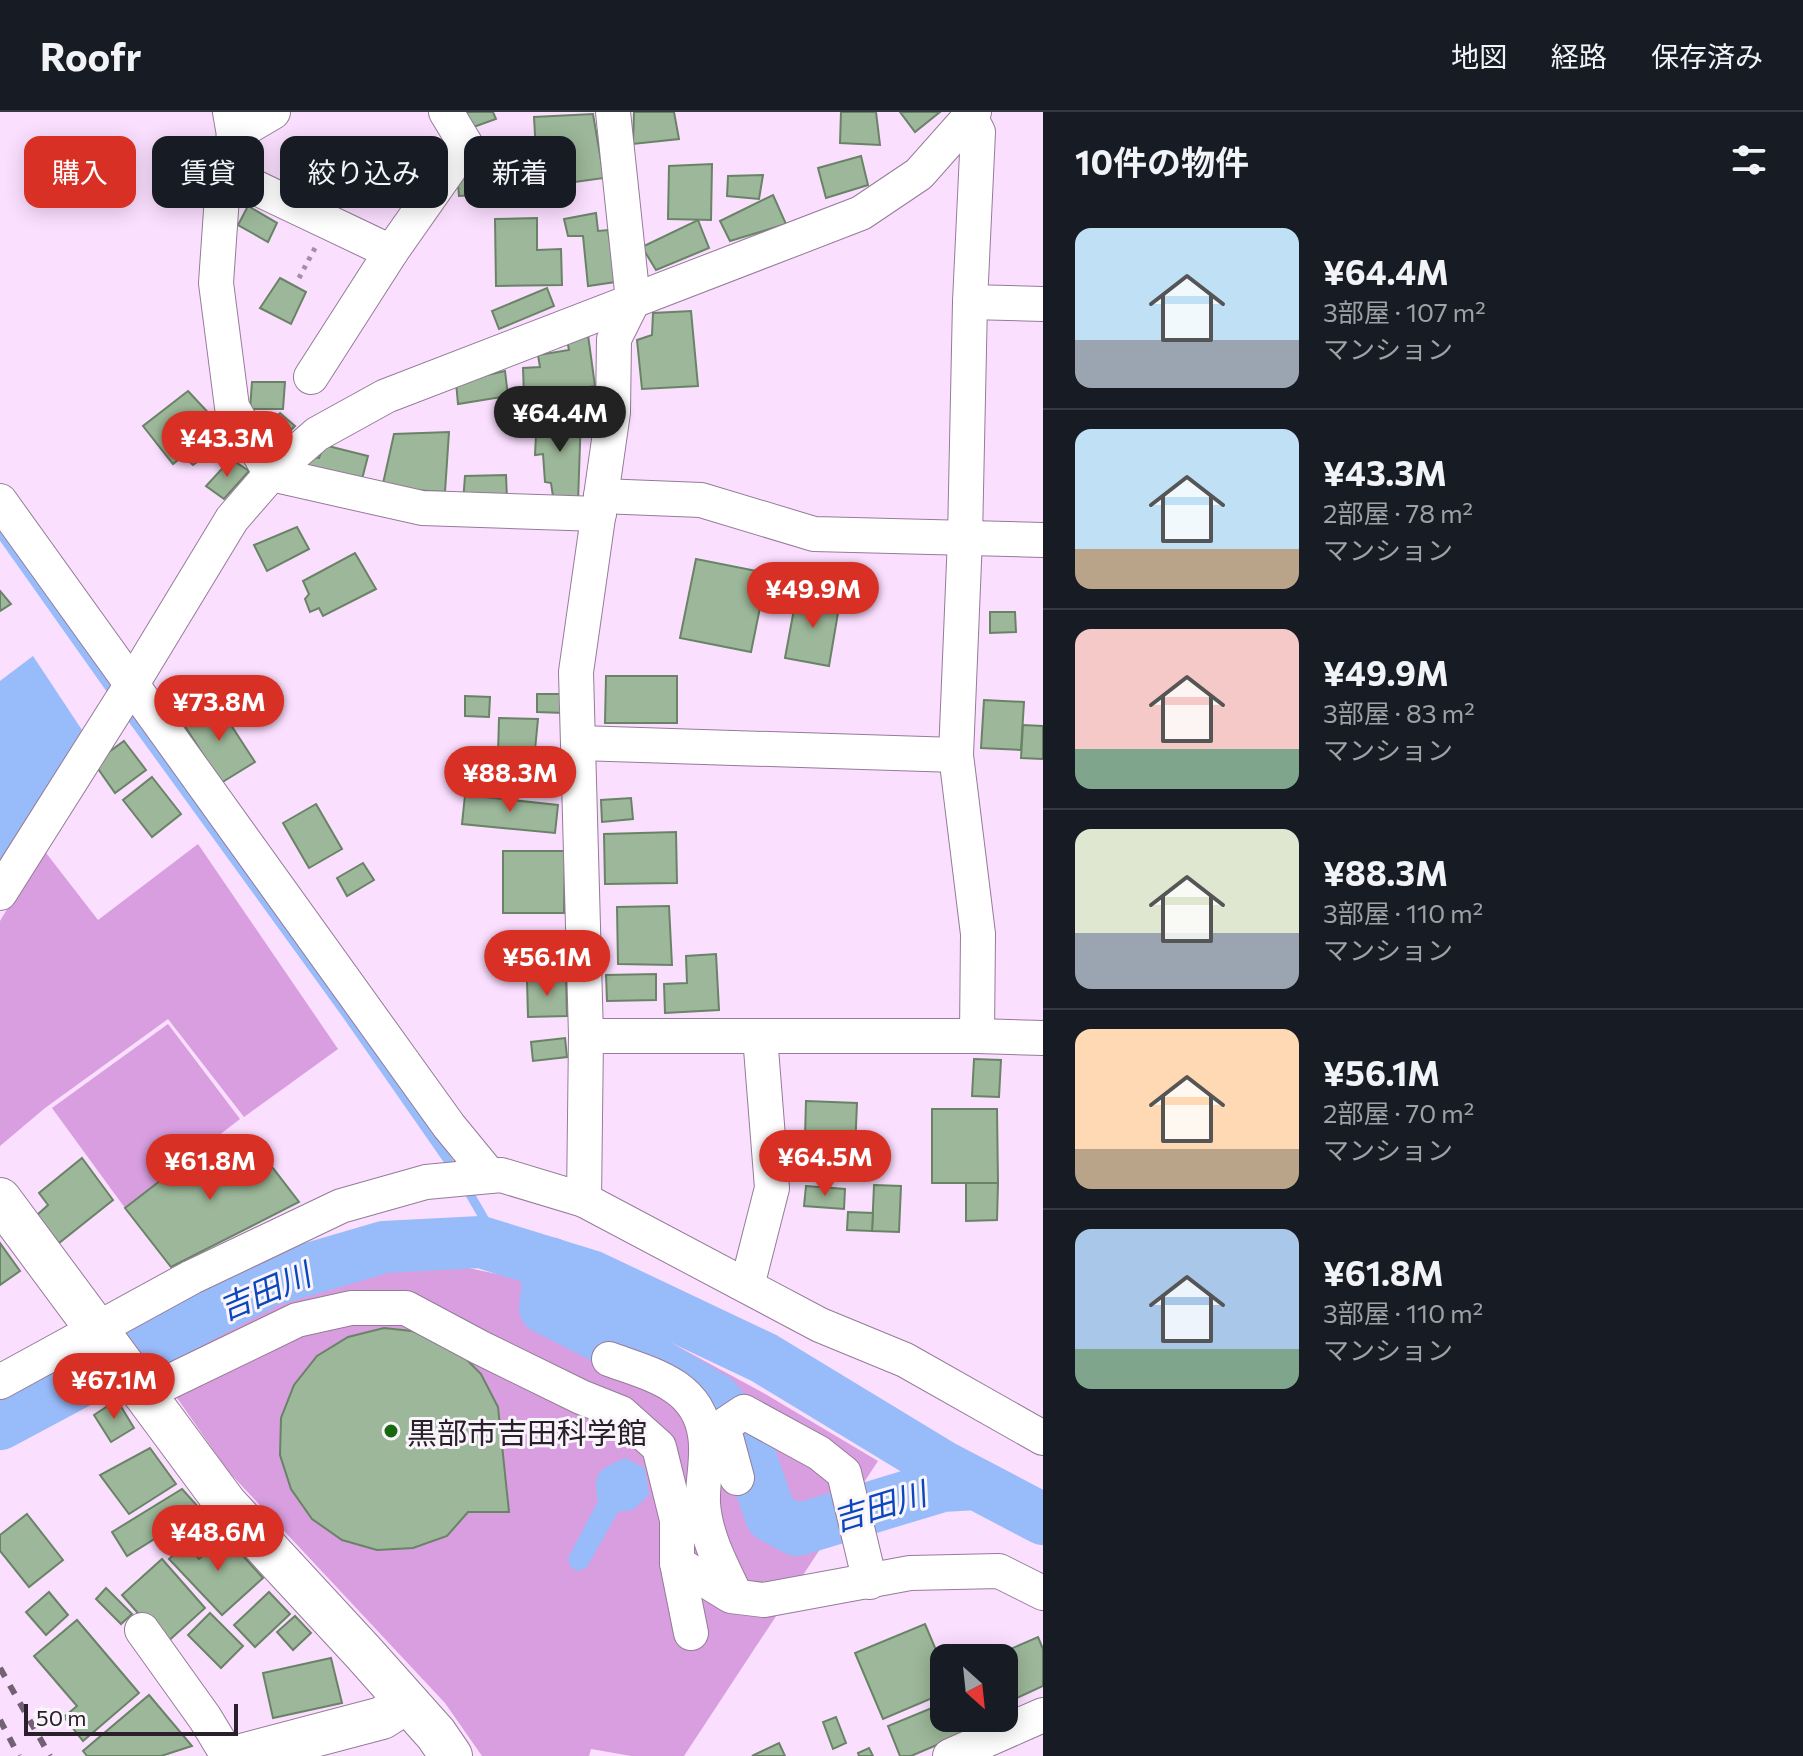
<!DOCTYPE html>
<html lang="ja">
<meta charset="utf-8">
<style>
:root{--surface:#171b24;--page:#20242c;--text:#f1f3f6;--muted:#9ea1a6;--line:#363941;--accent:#d93025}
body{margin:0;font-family:Commissioner,"Noto Sans JP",sans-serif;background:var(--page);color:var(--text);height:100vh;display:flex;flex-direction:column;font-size:30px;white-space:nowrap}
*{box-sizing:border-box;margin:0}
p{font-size:26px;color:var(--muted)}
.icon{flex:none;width:44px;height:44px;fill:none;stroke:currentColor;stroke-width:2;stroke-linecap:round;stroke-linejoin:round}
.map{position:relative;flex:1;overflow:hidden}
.details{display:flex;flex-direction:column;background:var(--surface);width:760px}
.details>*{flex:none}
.top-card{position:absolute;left:24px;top:24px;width:760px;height:72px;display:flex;gap:16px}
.needle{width:52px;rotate:153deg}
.buttons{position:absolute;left:930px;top:1532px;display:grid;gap:16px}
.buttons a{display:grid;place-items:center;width:88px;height:88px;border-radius:16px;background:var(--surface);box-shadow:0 4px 20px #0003;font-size:40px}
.scale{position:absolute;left:24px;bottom:20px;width:214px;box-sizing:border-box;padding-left:8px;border:4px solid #2a202b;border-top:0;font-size:22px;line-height:28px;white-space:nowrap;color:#2a202b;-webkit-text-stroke:6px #faf5fb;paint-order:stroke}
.price{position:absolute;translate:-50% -68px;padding:0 18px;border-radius:28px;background:var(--accent);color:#fff;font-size:26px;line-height:52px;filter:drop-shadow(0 2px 4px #0008)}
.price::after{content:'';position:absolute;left:50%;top:48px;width:24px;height:18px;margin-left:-12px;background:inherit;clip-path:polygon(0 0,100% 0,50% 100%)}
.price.current{background:#222;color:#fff}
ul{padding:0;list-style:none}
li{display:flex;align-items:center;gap:24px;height:200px;padding:0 32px}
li+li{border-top:2px solid var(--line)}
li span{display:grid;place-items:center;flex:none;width:224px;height:160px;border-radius:16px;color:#555}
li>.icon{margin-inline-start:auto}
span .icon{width:96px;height:96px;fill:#fffc;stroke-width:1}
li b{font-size:34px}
h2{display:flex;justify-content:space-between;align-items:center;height:96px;padding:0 32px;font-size:34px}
.pill{padding:0 28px;border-radius:16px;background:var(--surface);box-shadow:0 4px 20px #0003;font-size:28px;line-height:72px}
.pill.current{background:var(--accent);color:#fff}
header{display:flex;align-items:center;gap:48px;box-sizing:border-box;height:112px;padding:0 40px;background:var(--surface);border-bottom:2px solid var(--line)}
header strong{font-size:38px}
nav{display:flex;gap:44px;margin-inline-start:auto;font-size:28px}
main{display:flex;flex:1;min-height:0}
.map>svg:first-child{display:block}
.green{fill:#d89ee0}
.water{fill:#98bbfa}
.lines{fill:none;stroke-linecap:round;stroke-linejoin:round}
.stream{stroke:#98bbfa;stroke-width:9}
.river{stroke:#98bbfa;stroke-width:52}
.building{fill:#9cb799;stroke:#6a8367;stroke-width:2}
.minor-casing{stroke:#957b98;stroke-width:36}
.tertiary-casing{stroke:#957b98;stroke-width:44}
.path{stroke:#a38fa6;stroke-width:5;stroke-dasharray:4 6;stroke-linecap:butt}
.minor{stroke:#fff;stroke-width:34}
.tertiary{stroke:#fff;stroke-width:42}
.rail{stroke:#716173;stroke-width:6;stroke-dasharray:10 10;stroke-linecap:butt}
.poi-dot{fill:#15690f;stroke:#faf5fb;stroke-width:3}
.labels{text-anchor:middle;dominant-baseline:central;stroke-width:6;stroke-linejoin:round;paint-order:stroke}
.poi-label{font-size:30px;fill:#2a202b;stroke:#faf5fb;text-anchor:start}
.water-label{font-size:32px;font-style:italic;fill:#0b47bc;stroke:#faf5fb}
</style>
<header>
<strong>Roofr</strong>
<nav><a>地図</a><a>経路</a><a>保存済み</a></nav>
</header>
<main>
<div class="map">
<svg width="1043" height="1644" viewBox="0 0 1043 1644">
<rect width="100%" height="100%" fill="#fbdfff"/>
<g class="green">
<polygon points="198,732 338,937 244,1005 168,907 45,996 0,1034 0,809 43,737 98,808"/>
<polygon points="168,912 240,1007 125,1096 52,996"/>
<polygon points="388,1150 463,1155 572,1177 767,1283 878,1349 684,1644 631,1644 591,1637 589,1644 482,1644 445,1591 228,1359 154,1253 204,1223 288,1183"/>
</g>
<g class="water">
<polygon points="33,544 82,618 0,753 0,569"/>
<path d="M625 1346 645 1356 649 1383 633 1398 618 1400 587 1455 578 1459 571 1456 568 1446 598 1389C592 1359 599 1358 625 1346Z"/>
</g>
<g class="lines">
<g class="stream">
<polyline points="0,421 116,585"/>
<polyline points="125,597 344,899 456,1060"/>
<polyline points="464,1072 501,1136"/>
</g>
<g class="river">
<polyline points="550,1151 545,1196 654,1251 715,1287 741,1319 771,1404 797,1418 942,1374 976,1372"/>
<polyline points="0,1312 268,1169 384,1135 481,1130 591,1164 764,1246 942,1354 1043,1407"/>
</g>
</g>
<g class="building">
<polygon points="459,0 493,0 496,7 468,17"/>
<polygon points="634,0 674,0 679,27 633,32"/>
<polygon points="841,0 876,0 880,33 840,31"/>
<polygon points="900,0 940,0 915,20"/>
<polygon points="593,2 604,66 538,75 534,5"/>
<polygon points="861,44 868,73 826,86 818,56"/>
<polygon points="712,52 711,108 668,107 669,54"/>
<polygon points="513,57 516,81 459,84 457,60"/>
<polygon points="763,63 759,87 727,84 728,64"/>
<polygon points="773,83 786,112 730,129 720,109"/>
<polygon points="248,94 277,111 268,130 238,113"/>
<polygon points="596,101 598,119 608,118 616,170 588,174 583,124 568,124 564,107"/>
<polygon points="537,106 537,138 561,137 562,173 496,174 495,107"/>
<polygon points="698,108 709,136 656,158 642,135"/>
<polygon points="280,166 306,180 291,212 260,196"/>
<polygon points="547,176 554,194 499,217 492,199"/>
<polygon points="691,199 698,274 642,277 637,228 652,223 653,201"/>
<polygon points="588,223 595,274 524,285 523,256 540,255 538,243 569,238 567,228"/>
<polygon points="505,259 508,284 458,292 456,270"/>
<polygon points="252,270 285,270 283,297 250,297"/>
<polygon points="188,279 231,325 193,353 183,344 173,352 143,314"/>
<polygon points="280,301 295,314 271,337 258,322"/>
<polygon points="537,301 581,303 578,390 554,391 551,371 545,370 543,342 535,343"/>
<polygon points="449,320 445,380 382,376 394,322"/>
<polygon points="324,333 368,344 361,371 299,359 305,344 319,346"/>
<polygon points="231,347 249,359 224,387 206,374"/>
<polygon points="506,363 507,387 463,390 465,364"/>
<polygon points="297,415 309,437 267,459 254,433"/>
<polygon points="355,441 376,477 323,504 319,496 310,500 305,487 309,482 303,469"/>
<polygon points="696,447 767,461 751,540 680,526"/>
<polygon points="0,479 11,492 0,499"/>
<polygon points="797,481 840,489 829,554 785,546"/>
<polygon points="990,500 1015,500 1016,520 990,521"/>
<polygon points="606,564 677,564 677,611 605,611"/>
<polygon points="537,582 564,582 564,601 537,600"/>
<polygon points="465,584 490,585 489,605 465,604"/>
<polygon points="984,588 1024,590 1021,638 981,636"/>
<polygon points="216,590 255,650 221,671 183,611"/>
<polygon points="499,606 538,607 534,648 498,643"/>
<polygon points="1023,613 1043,614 1043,647 1021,646"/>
<polygon points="124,629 146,658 115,681 94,651"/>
<polygon points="521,655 558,659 556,679 518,675"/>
<polygon points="152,665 181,702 152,725 123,688"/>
<polygon points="465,683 558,693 555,721 462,712"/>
<polygon points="631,686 633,707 602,710 601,688"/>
<polygon points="316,692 342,737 309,756 283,711"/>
<polygon points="676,720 677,771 605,772 604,722"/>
<polygon points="503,739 565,739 564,801 503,801"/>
<polygon points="363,751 374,768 347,784 337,766"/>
<polygon points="669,794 672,853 618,852 617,795"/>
<polygon points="716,842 719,898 665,901 664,872 687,871 686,844"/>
<polygon points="656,862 656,888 607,889 606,863"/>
<polygon points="566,866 567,904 528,905 527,868"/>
<polygon points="565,926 567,945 533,949 531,930"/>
<polygon points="974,947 1001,948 999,985 972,984"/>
<polygon points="806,989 857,991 854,1061 804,1059"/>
<polygon points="932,997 997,997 998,1071 932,1071"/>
<polygon points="249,1025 299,1090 171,1155 125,1096 200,1038 213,1056"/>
<polygon points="82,1046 113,1088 59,1131 37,1103 48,1093 39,1081"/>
<polygon points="966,1071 998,1071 997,1108 966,1109"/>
<polygon points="874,1073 901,1074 899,1120 872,1119"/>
<polygon points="806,1074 845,1077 844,1097 804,1094"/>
<polygon points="848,1100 873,1101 872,1119 847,1118"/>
<polygon points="0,1131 20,1159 0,1173"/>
<polygon points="384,1216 421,1220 455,1236 481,1262 498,1295 509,1400 468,1400 447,1424 413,1436 377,1438 342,1428 312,1407 291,1377 280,1343 281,1306 294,1273 317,1244 348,1225"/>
<polygon points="117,1288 134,1316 111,1330 94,1303"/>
<polygon points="150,1336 176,1372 129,1402 100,1363"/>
<polygon points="182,1377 201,1398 127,1444 112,1420"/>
<polygon points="27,1402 63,1448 29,1475 0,1439 0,1423"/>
<polygon points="224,1423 263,1466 222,1503 169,1447 185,1432 199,1447"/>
<polygon points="162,1447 205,1496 165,1532 122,1483"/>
<polygon points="106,1476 132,1502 121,1512 96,1487"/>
<polygon points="49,1480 68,1503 46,1523 26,1500"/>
<polygon points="269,1480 290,1502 255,1535 234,1513"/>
<polygon points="210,1501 243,1534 221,1556 188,1523"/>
<polygon points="295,1504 311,1521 293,1538 277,1520"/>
<polygon points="77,1508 139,1581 83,1629 64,1605 77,1594 34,1544"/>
<polygon points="925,1512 944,1557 944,1581 883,1607 855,1541"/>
<polygon points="1038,1525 1043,1537 1043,1574 1004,1592 1004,1546 990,1546"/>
<polygon points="331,1546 342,1591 273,1606 263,1561"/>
<polygon points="149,1583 192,1634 161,1644 87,1644 83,1639"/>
<polygon points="944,1591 944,1606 967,1606 972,1618 911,1644 900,1644 888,1614"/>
<polygon points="836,1605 846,1631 833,1637 823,1610"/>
<polygon points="779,1631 785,1644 752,1644"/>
<polygon points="869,1636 873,1644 859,1644 858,1641"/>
</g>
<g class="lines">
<defs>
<g id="minor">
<polyline points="230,0 234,23 223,70 216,171 232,295 271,362 422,396 599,402"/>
<polyline points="970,5 978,20 970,190 965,426 956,643 978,822 977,924"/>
<polyline points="234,23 273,0"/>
<polyline points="225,61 391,140 466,33 446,0"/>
<polyline points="970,190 1043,192"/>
<polyline points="311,265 391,140"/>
<polyline points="601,384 701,388 814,422 1043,428"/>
<polyline points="0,389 449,1014 490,1064"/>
<polyline points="579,631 956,643"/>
<polyline points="0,781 132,572 232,407 271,362 317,322 386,284 861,101 919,62 974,0"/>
<polyline points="586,924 977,924 1043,926"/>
<polyline points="584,1088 586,924 576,560 613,300 614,227 633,189 613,0"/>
<polyline points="747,1174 772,1076 760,924"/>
<path d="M609 1247C650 1262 698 1272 705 1323 709 1345 702 1369 703 1391 705 1424 722 1455 736 1484"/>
<polyline points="0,1270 192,1165 341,1094 426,1070 501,1063 584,1088 820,1213 905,1248 1043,1326"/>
<polyline points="144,1282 297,1208 351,1196 406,1196 479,1235 581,1285 621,1301 659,1335 677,1408 677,1451 691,1521"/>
<polyline points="737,1366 723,1314 744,1300 819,1341 844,1361 870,1470"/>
<polyline points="677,1451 731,1484 764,1488 910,1461 999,1459 1043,1481"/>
<polyline points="142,1518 205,1606 228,1644"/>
<polyline points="950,1644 1043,1603"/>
</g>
<g id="tertiary">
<polyline points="0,1087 226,1392 362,1539 436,1622 451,1644"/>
<polyline points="238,1644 382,1606 407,1590"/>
</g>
</defs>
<use href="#minor" class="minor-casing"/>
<use href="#tertiary" class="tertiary-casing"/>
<polyline class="path" points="299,166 315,136"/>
<use href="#minor" class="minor"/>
<use href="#tertiary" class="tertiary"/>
<g class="rail">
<polyline points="0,1556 50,1644"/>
<polyline points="0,1608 19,1644"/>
</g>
</g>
<circle class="poi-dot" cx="391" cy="1319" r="8"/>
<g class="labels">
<g class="poi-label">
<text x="407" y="1319">黒部市吉田科学館</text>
</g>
<g class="water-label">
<text transform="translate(264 1178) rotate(-23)">吉田川</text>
<text transform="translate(879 1393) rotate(-17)">吉田川</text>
</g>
</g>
</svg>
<div class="buttons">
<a><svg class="needle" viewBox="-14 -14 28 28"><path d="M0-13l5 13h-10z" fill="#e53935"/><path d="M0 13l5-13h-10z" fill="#9ea1a6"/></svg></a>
</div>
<div class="scale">50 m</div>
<b class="price current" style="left:560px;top:342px">¥64.4M</b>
<b class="price" style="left:227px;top:367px">¥43.3M</b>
<b class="price" style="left:813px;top:518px">¥49.9M</b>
<b class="price" style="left:219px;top:631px">¥73.8M</b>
<b class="price" style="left:510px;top:702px">¥88.3M</b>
<b class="price" style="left:547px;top:886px">¥56.1M</b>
<b class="price" style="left:825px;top:1086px">¥64.5M</b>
<b class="price" style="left:210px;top:1090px">¥61.8M</b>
<b class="price" style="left:114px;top:1309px">¥67.1M</b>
<b class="price" style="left:218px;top:1461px">¥48.6M</b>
<div class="top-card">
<a class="pill current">購入</a>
<a class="pill">賃貸</a>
<a class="pill">絞り込み</a>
<a class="pill">新着</a>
</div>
</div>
<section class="details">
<h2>10件の物件<svg class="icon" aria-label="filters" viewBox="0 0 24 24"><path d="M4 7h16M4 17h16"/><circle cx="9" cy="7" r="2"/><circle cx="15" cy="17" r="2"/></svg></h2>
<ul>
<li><span style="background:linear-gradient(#bfe0f5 70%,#9aa5b1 0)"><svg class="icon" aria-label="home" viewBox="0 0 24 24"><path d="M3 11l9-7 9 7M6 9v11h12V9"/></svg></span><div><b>¥64.4M</b><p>3部屋 · 107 m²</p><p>マンション</p></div></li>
<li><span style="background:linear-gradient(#bfe0f5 75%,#b9a48a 0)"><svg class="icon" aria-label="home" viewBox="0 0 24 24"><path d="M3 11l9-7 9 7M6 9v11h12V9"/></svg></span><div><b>¥43.3M</b><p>2部屋 · 78 m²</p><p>マンション</p></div></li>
<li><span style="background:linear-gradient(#f6c9c9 75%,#7fa58c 0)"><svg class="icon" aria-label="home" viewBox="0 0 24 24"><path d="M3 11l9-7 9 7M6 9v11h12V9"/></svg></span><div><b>¥49.9M</b><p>3部屋 · 83 m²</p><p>マンション</p></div></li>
<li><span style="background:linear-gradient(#dfe7d0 65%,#9aa5b1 0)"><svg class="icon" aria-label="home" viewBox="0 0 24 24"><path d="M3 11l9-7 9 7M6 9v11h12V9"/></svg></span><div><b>¥88.3M</b><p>3部屋 · 110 m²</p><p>マンション</p></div></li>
<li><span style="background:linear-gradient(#ffd9b3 75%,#b9a48a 0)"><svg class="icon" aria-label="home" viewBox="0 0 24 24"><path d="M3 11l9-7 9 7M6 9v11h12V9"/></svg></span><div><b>¥56.1M</b><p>2部屋 · 70 m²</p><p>マンション</p></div></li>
<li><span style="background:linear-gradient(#a9c7e8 75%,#7fa58c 0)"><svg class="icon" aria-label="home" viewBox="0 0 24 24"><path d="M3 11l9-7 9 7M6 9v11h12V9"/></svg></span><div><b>¥61.8M</b><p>3部屋 · 110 m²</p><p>マンション</p></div></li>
</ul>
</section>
</main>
